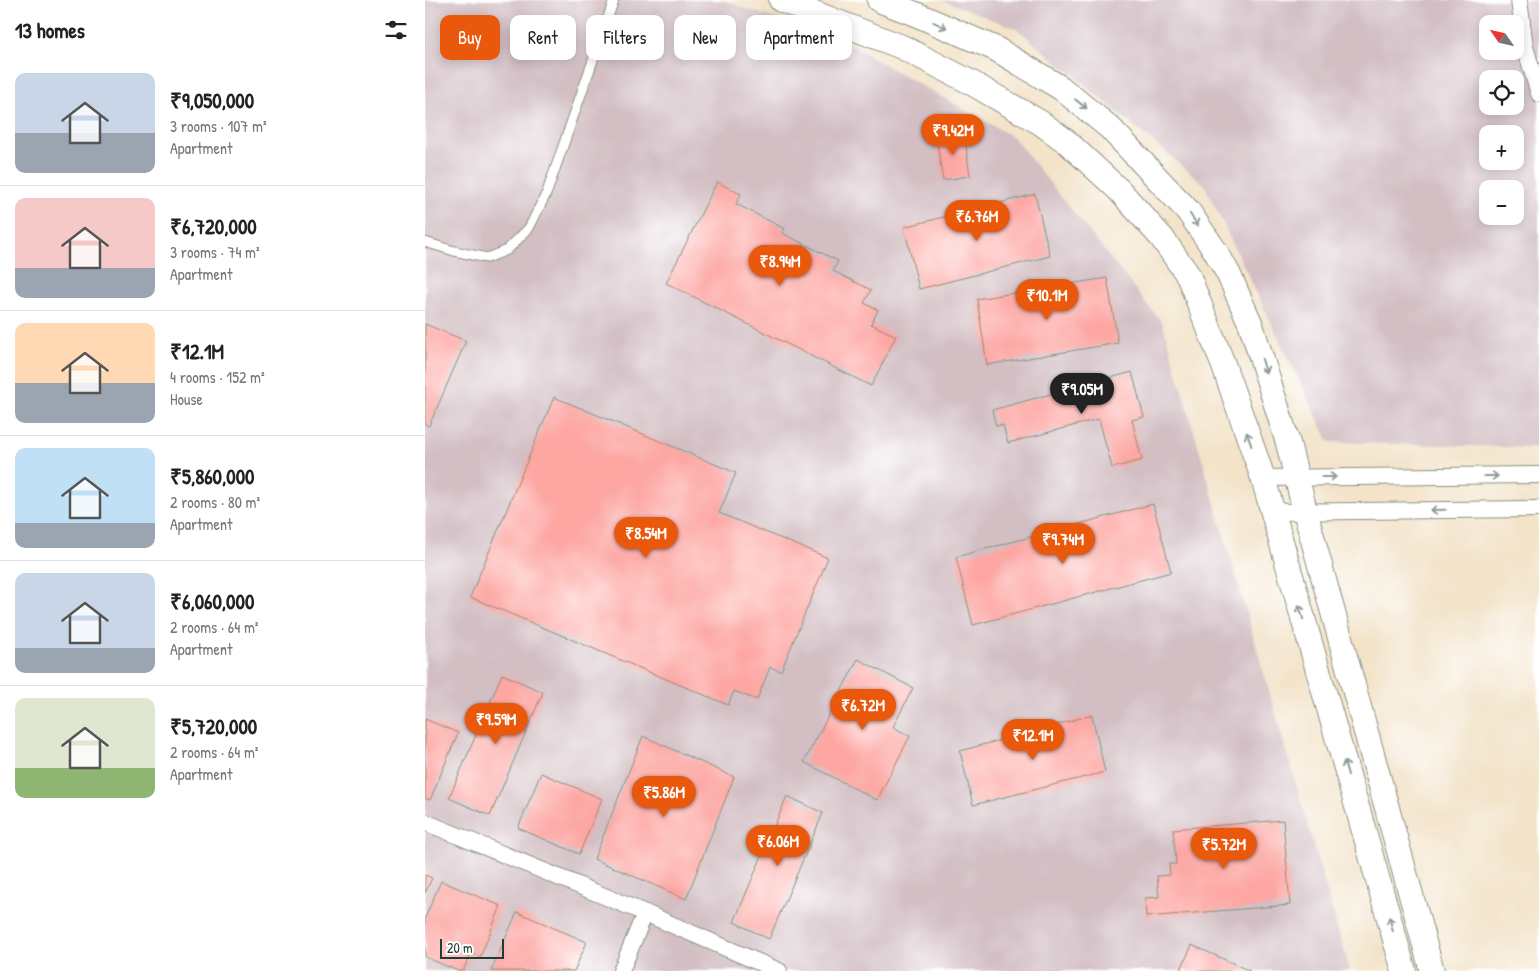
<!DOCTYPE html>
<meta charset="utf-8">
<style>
:root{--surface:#fff;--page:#f2f2f2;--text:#222;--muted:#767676;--line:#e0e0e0;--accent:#ea580c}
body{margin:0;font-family:"Patrick Hand",sans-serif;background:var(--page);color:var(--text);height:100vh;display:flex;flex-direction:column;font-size:19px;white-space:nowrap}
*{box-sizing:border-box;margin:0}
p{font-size:16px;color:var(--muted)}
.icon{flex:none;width:28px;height:28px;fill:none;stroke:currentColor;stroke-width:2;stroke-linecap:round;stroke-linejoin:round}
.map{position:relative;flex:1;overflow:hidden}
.details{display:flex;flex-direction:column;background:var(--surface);width:425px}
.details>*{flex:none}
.banner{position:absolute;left:15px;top:15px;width:475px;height:45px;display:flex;gap:10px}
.needle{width:32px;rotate:304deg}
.buttons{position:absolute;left:1054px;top:15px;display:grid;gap:10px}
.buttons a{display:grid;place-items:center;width:45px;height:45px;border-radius:10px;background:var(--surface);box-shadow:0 2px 12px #0003;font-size:25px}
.scale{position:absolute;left:15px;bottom:12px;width:64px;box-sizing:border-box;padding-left:5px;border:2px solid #1f3d34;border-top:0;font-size:14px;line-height:18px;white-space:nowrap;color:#1f3d34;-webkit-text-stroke:4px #fff;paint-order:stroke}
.price{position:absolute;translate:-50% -42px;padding:0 11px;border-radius:18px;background:var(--accent);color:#fff;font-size:16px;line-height:32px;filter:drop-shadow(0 1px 2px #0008)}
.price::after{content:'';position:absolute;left:50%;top:30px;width:15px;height:11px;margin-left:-8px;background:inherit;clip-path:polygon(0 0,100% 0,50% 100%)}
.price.active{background:#222;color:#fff}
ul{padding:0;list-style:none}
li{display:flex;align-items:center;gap:15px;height:125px;padding:0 15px}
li+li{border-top:1px solid var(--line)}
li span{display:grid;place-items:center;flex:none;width:140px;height:100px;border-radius:10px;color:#555}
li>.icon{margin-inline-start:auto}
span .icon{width:60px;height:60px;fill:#fffc;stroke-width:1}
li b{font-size:21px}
h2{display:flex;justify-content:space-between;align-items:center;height:60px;padding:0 15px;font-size:21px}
.chip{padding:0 18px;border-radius:10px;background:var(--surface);box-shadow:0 2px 12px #0003;font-size:18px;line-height:45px}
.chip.active{background:var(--accent);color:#fff}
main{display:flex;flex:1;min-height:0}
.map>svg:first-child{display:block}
.industrial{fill:#d2bec3;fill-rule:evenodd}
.building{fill:#fda6a2}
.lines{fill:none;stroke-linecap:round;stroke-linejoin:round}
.lane-casing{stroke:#89907e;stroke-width:11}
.street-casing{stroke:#89907e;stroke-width:18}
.secondary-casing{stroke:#89907e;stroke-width:26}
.lane{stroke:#fff;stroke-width:9}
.street{stroke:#fff;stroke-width:16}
.secondary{stroke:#fff;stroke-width:24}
.oneway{stroke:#8f9e9a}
</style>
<main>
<section class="details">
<h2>13 homes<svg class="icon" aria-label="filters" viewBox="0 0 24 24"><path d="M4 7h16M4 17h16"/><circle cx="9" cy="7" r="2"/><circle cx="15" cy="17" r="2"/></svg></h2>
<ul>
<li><span style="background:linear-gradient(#c9d6e8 60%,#9aa5b1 0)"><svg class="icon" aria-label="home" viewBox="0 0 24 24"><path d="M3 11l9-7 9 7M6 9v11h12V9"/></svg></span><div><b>₹9,050,000</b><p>3 rooms · 107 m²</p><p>Apartment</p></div></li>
<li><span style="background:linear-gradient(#f6c9c9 70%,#9aa5b1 0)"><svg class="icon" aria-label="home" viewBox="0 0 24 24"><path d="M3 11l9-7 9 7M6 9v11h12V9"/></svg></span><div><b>₹6,720,000</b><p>3 rooms · 74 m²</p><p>Apartment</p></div></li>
<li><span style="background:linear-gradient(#ffd9b3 60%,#9aa5b1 0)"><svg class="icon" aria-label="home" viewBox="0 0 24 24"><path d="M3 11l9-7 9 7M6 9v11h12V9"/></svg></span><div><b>₹12.1M</b><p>4 rooms · 152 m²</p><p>House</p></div></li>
<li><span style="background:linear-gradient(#bfe0f5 75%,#9aa5b1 0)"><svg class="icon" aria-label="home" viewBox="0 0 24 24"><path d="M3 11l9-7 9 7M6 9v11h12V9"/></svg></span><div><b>₹5,860,000</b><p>2 rooms · 80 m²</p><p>Apartment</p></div></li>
<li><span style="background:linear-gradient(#c9d6e8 75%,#9aa5b1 0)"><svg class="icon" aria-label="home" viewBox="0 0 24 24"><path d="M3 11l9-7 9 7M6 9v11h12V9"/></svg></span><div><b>₹6,060,000</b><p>2 rooms · 64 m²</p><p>Apartment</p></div></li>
<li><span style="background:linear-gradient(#dfe7d0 70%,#8fb573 0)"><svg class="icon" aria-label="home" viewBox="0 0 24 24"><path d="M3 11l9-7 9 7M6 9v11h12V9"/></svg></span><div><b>₹5,720,000</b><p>2 rooms · 64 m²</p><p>Apartment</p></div></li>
</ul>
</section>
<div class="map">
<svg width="1114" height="971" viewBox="0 0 1114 971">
<rect width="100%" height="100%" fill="#fff"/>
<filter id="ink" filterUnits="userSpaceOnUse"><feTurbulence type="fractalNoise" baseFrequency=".02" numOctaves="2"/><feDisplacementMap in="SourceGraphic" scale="10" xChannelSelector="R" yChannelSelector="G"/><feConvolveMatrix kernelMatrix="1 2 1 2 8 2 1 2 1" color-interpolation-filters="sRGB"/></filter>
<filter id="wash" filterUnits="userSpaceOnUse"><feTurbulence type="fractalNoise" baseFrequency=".0096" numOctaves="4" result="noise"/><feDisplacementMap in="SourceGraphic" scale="20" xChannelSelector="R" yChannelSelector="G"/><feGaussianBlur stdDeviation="1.12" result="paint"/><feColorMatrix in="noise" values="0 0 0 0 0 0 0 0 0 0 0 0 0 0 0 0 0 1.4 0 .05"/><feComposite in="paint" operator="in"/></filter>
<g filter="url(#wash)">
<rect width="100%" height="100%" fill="#f3e3c9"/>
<g class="industrial">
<polygon points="0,0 296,0 425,45 588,137 738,324 925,971 0,971"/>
<path d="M517 0H1114V448L904 442 779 184 592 29ZM1062 24H1090V51H1062ZM1062 79H1090V106H1062ZM1062 134H1090V161H1062ZM1062 189H1090V216H1062Z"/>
</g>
<g id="blocks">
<g class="building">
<polygon points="539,132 545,176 518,180 511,137"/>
<polygon points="292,182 316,194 311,204 360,229 357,233 413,261 408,271 446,290 439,303 453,310 446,324 471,336 446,386 241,283"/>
<polygon points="610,194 625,256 494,289 479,227"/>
<polygon points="682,278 693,343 562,365 552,299"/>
<polygon points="0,324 41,341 4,426 0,424"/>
<polygon points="707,372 719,417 707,420 717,460 687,468 674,419 583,443 578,425 571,426 567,410"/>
<polygon points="129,397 311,473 294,513 403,558 356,671 345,667 332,700 309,691 303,705 45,597"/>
<polygon points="728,504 746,572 548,625 531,557"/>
<polygon points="433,659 488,688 468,727 485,736 452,800 379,762"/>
<polygon points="77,674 118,692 65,816 24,798"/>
<polygon points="667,715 680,772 548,805 535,751"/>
<polygon points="0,719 33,733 5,800 0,798"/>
<polygon points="218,736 309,777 261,899 169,859"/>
<polygon points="116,773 177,799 154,854 93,828"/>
<polygon points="362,796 398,813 344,939 309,922"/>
<polygon points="858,820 865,905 721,917 720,898 734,897 732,876 745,875 744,864 751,864 748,829"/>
<polygon points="0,875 7,878 0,893"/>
<polygon points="16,881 76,906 55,957 46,953 38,971 33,971 0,957 0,918"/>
<polygon points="92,912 162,942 149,971 66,971"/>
<polygon points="767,945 825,971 755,971"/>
</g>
</g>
</g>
<g filter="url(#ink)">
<use href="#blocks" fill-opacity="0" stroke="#89907e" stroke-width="1"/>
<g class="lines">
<defs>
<polyline id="lane" points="0,242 29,251 62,258 82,250 104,228 122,192 189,0"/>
<g id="street">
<polyline points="1094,0 1100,47 1114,94"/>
<polyline points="838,478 1114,475"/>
<polyline points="847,512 1114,509"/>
<polyline points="0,822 220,913 354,971"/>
<polyline points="196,971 220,913"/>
</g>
<g id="secondary">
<polyline points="356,0 477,47 545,82 616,123 642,142 694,190 737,238 763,275 798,364 838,478 979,971"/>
<polyline points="454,0 488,13 571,49 636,88 685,128 763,211 791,252 804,275 826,325 863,443 880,511 1007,971"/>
</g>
</defs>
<use href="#lane" class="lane-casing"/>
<use href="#street" class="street-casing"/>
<use href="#secondary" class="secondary-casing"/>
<use href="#lane" class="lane"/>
<use href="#street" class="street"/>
<use href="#secondary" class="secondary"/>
</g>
<defs><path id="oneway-shaft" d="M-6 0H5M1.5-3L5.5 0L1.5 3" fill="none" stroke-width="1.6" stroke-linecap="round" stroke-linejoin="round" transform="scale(1.25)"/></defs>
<g class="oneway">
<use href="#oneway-shaft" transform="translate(515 25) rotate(24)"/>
<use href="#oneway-shaft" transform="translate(656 104) rotate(38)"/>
<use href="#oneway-shaft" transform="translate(769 220) rotate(56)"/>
<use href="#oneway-shaft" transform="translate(839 366) rotate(73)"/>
<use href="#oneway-shaft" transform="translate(824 439) rotate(-109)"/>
<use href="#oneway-shaft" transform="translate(1066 476)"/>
<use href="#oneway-shaft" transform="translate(904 477)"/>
<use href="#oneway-shaft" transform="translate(1013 510) rotate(179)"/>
<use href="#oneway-shaft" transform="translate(876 612) rotate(-106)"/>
<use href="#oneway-shaft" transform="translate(921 768) rotate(-106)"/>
<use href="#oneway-shaft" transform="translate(966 924) rotate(-105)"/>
</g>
</g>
</svg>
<div class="buttons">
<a><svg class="needle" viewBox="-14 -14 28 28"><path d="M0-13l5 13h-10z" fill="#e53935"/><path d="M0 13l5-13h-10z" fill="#767676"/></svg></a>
<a><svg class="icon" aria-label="locate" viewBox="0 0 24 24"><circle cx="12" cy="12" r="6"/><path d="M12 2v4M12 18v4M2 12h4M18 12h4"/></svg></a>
<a>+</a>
<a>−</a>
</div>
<div class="scale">20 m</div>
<b class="price" style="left:528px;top:156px">₹9.42M</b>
<b class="price" style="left:552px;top:242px">₹6.76M</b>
<b class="price" style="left:355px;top:287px">₹8.94M</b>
<b class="price" style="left:622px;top:321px">₹10.1M</b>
<b class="price active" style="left:657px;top:415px">₹9.05M</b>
<b class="price" style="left:221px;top:559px">₹8.54M</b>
<b class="price" style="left:638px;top:565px">₹9.74M</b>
<b class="price" style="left:438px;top:731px">₹6.72M</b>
<b class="price" style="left:71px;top:745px">₹9.59M</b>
<b class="price" style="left:608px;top:761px">₹12.1M</b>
<b class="price" style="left:239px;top:818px">₹5.86M</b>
<b class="price" style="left:353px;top:867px">₹6.06M</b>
<b class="price" style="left:799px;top:870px">₹5.72M</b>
<div class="banner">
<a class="chip active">Buy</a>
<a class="chip">Rent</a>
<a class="chip">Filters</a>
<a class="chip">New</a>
<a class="chip">Apartment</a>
</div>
</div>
</main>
